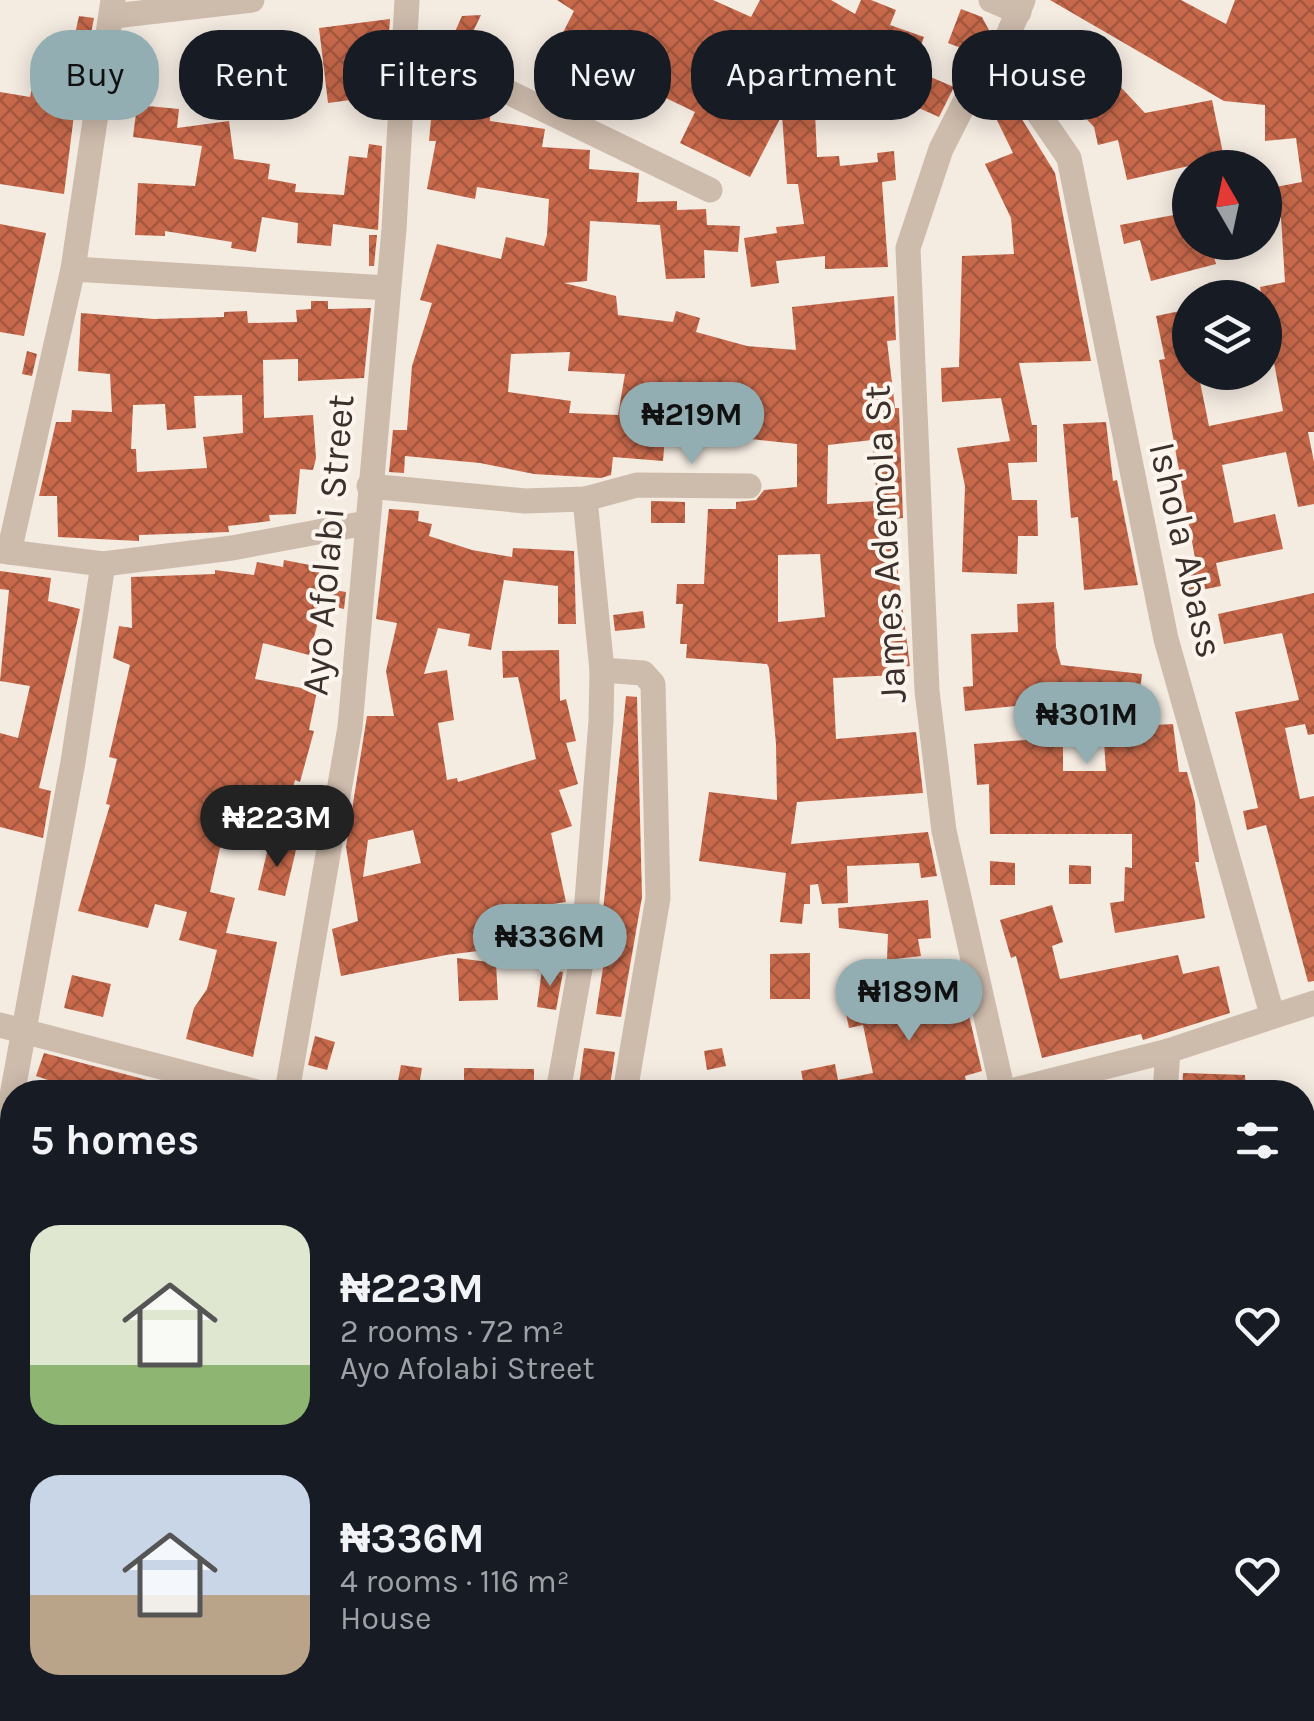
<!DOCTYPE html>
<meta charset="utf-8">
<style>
:root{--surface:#171b24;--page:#242831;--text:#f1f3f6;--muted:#9ea1a6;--accent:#92aeb2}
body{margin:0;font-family:Karla,sans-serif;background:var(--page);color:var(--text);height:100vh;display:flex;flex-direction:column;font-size:38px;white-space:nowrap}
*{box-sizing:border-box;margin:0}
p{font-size:32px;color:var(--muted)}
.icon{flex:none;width:55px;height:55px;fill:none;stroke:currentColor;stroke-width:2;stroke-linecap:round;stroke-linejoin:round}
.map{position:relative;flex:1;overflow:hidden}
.drawer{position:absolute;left:0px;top:1080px;width:1315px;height:642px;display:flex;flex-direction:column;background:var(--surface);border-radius:40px 40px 0 0;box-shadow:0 5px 25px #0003}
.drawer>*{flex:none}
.top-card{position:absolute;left:30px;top:30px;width:1255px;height:90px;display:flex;gap:20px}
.needle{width:65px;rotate:351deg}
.controls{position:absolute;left:1172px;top:150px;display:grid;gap:20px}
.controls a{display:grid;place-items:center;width:110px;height:110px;border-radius:50%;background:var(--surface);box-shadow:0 5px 25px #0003;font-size:50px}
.price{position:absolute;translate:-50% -85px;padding:0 22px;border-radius:35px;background:var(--accent);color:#111;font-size:32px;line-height:65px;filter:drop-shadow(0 2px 5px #0008)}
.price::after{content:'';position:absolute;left:50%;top:60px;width:30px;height:22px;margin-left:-15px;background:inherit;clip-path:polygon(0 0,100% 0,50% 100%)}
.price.selected{background:#222;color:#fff}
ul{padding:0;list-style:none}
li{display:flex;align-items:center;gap:30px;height:250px;padding:0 30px}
li span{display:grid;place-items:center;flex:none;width:280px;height:200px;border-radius:30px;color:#555}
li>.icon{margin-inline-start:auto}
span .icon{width:120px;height:120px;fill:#fffc;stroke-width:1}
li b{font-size:42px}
h2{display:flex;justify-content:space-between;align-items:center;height:120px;padding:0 30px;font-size:42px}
.chip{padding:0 35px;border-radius:40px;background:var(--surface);box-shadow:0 5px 25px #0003;font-size:35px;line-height:90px}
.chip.selected{background:var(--accent);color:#111}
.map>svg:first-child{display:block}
.building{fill:url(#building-cross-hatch);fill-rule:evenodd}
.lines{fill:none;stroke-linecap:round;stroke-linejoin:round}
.minor{stroke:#cdbbac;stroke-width:25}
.labels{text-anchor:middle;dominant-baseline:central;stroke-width:8;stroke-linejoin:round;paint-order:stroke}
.street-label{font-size:38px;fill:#3b302b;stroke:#fbf5ee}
</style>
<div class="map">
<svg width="1314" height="1721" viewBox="0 0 1314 1721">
<defs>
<pattern id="building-cross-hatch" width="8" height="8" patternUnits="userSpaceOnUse" patternTransform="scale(2.5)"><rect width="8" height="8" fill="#c8694b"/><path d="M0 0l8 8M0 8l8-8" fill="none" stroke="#a4573f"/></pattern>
</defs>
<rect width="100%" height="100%" fill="#f4ebe1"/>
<g class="building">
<path d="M557 0H713L751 17 760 0H831L855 14 861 0H871L896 10 890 25 924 37 914 64 879 51 866 84 852 78 839 120 815 112 817 157 839 156 840 166 878 162 877 153 894 151 896 180 882 182 888 267 825 269V256L776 261 779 283 751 287 744 238 777 233 776 227 804 224 798 184H787L782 115 750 177 680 143 695 112 645 88 647 84 628 74 633 64 582 35 564 68 549 60 574 11ZM736 35 778 58 756 95 716 76Z"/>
<polygon points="1050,0 1181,0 1226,24 1235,0 1314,0 1314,432 1308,432 1314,462 1314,504 1298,507 1286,452 1222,465 1234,523 1275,514 1283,549 1216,563 1221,586 1186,593 1182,572 1197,569 1159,360 1165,359 1156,316 1190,309 1190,372 1198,372 1209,426 1283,411 1260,287 1285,282 1281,217 1265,215 1265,189 1302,182 1296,138 1265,141 1265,105 1224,101"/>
<polygon points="961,9 982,17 991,34 979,55 948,43"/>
<polygon points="481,15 469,40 492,50 486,63 449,45 462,16"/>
<polygon points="79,16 94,18 81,85 47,90 47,96 76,99 64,194 0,184 0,92 30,97 41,51 70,57"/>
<polygon points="390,19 386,75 356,76 358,99 328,103 319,28"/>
<polygon points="1068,31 1145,113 1212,100 1224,158 1127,180 1118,140 1098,145 1094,127 1074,106 1080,101 1039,63"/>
<polygon points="274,33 278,115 247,117 243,34"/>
<polygon points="926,75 954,87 939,117 912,105"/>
<polygon points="1012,103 1055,173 1091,361 1019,363 1032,425 1037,425 1037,462 1008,463 1012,500 1037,500 1038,536 1018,536 1017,574 962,572 965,486 957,448 1010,441 1001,398 942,402 941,368 959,367 962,256 1014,254 1011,218 985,164 1013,153 993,112"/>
<polygon points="137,105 179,109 177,128 229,121 234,159 270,164 268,179 296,184 295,192 344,195 349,156 367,158 369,144 382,146 378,230 333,224 331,246 297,243 298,223 262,217 256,252 231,248 232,242 165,231 165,236 135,235 138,183 195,186 202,146 133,137"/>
<path d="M432 109 490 115V121L545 129 542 147 590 150 589 169 639 173 637 202 677 201V210L706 209 707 225 740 226 738 252 704 250 705 278 666 279 660 225 590 221 587 281 564 283 616 296 618 315 673 322 676 311 700 318 696 332 747 346 796 350 792 307 894 296 896 340 887 341 895 408H899L903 518 891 519 910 666 898 668V675L833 678 836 739 916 732 923 793 797 802 791 844 928 832 937 876 921 878 919 863 847 866 848 903 822 904 818 884 810 885V904H804L802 924 780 922 786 873 699 861 709 792 777 800 776 744 769 668 767 664 686 658 687 644H680L683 604H676L677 584H704L708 509H736V502L756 500 764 490 797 487V444L742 438V430L667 412 663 461 613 457 611 475 601 478 534 474 480 463 405 456 404 473 389 472 393 430H407L412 366 432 303 420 300 437 244 501 259 506 237 544 246 547 235 549 199 477 187 475 199 427 189 436 141H429ZM570 352 568 371 625 374 618 415 569 413 571 401 508 392 511 354ZM872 440 877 501 827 504 828 445ZM820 554 825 617 778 622V555Z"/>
<polygon points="1190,212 1190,242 1210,242 1216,264 1151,281 1140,240 1124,244 1120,225"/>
<polygon points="0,224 46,233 24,336 0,332"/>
<polygon points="369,235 377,235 374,266 369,266"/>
<path d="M311 301H328V309L371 308 364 378 298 381V359L263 360 264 418 313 415 316 458 313 470 300 469 296 514 269 515 270 521 228 526 229 532 139 535V541L58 537 57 496H39L56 422H71L72 410 112 412 110 374 78 371 81 313 154 319 224 317V312L247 311 248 323 297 322 296 310 311 309ZM242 395 243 433 203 437 207 468 137 472 136 449H131L133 405 165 404 167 430 196 428 194 396Z"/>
<polygon points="27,351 37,354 32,376 22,374"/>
<polygon points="1106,422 1113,481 1117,480 1138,585 1084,590 1078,517 1071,518 1063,424"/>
<polygon points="651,501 685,502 685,523 651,523"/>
<path d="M389 509 419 511 418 521 432 524 429 536 472 550 512 557 513 548 574 551 576 624H558V586L504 580 491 650 468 646 470 634 438 628 424 674 447 670 454 720 438 723 447 780 457 778 458 782 536 759 518 677 503 678 502 651 559 650 560 701 566 699 576 741 566 743 578 784 559 790 572 826 551 833 566 902 546 905 551 942 446 955 341 976 332 929 358 921 346 847 367 716H394L386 671 397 623 376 619ZM413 830 421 863 363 877 368 840Z"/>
<polygon points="284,560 320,567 317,587 346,592 344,609 323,604 309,655 263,643 255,679 317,691 309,730 314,731 300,782 295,780 288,806 282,804 275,833 226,821 210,892 235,898 226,933 277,942 253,1057 186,1039 194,1008 207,989 217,950 179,940 187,912 155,904 148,928 78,911 110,805 106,804 117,759 109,757 130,665 113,658 119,626 132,628 131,577 215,574 215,570 254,575 257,562 283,567"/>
<polygon points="0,571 51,578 48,601 80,609 39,788 51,791 43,838 0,827 0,733 18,738 30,686 0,681 9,590 0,589"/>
<polygon points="1314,593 1314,734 1308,735 1305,724 1285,728 1300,799 1314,796 1314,981 1308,982 1266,825 1247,830 1243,811 1258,808 1235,712 1299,700 1282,633 1224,644 1218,614"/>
<path d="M1054 602 1056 647 1061 665 1142 674 1136 726 1173 724 1179 772H1187L1195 802 1199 862H1195L1205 918 1115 933 1110 903 1124 901 1125 867 1132 868V834H990L989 784 977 785 974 744 1039 739 1035 704 965 711 963 687 973 686 971 634 1018 632 1017 604ZM1063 710 1102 714 1106 771H1063Z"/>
<polygon points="643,611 645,628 615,631 613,615"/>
<polygon points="626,696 637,697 642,897 621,1017 596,1014 610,921 602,920"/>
<polygon points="269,844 296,850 285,896 258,890"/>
<polygon points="990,861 1015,863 1015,885 990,885"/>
<polygon points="1069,865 1091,866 1091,884 1069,884"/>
<polygon points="928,900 931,938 918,939 921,956 887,960 888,934 839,928 838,908"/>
<polygon points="1052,905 1063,942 1052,946 1060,979 1178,955 1183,974 1219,966 1230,1013 1143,1040 1141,1034 1042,1058 1016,956 1011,958 1000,920"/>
<polygon points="810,953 810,999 770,999 770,954"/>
<polygon points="457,958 496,963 498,1000 459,1001"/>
<polygon points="542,969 563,972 556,1010 537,1007"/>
<polygon points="959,973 982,1071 965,1076 968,1089 805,1092 801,1071 835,1064 838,1080 873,1073 863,1025 849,1028 844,1004 880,996 881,1004 945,990 942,978"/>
<polygon points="72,975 111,984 103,1017 64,1008"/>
<polygon points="315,1036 335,1042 327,1070 308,1065"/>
<polygon points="584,1048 615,1052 609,1092 578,1092"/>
<polygon points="722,1048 726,1066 707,1070 704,1051"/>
<polygon points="44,1053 170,1086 169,1092 44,1092 48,1080 36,1076"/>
<polygon points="401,1065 422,1068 418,1092 396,1092"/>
<polygon points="464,1068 534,1069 534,1092 464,1092"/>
<polygon points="1183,1073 1245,1075 1246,1092 1182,1092"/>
</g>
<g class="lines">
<g class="minor">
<polyline points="991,0 1019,12"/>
<polyline points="114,16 252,0"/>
<polyline points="407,43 710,190"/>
<polyline points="999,56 1069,158 1166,639 1272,1014"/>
<polyline points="73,269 388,288"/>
<polyline points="369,486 525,501 585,499 637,485 749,486"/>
<polyline points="0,551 103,564 232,548 366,523"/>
<polyline points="9,552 73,269 113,0"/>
<polyline points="602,670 643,673 653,684 658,898 625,1092"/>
<polyline points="0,1025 257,1092"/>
<polyline points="287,1092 350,727 394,229 407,0"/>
<polyline points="558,1092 583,952 601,721 602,670 585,499"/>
<polyline points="1003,1092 944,831 927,691 908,248 941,149 972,88 999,56 1023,0"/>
<polyline points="1007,1092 1168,1051 1314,1003"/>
<polyline points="1165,1092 1168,1051"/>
<polyline points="0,1161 73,762 103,564"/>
<polyline points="1302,1296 1314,1296"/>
<polyline points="0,1591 12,1594"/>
<polyline points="1302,1660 1314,1664"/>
<polyline points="421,1710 436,1721"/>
<polyline points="183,1721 185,1710"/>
<polyline points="720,1721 722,1710"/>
<polyline points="990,1721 992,1710"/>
</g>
</g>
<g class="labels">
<g class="street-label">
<text transform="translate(885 544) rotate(-93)">James Ademola St</text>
<text transform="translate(328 545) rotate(-85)">Ayo Afolabi Street</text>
<text transform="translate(1186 550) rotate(77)">Ishola Abass</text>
</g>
</g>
</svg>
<div class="controls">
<a><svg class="needle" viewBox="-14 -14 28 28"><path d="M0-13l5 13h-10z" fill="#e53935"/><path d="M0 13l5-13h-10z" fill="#9ea1a6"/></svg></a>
<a><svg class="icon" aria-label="layers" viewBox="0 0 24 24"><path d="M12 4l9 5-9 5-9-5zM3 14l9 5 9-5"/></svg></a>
</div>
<b class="price" style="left:692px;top:467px">₦219M</b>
<b class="price" style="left:1087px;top:767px">₦301M</b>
<b class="price selected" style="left:277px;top:870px">₦223M</b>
<b class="price" style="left:550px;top:989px">₦336M</b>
<b class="price" style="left:909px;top:1044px">₦189M</b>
<div class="top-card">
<a class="chip selected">Buy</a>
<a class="chip">Rent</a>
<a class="chip">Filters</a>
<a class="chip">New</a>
<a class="chip">Apartment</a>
<a class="chip">House</a>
</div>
<section class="drawer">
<h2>5 homes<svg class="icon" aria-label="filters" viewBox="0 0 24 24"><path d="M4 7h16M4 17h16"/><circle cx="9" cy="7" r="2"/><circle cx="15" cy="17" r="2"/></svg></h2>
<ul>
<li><span style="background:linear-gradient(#dfe7d0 70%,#8fb573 0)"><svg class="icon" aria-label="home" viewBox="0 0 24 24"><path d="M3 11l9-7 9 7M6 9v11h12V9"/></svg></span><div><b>₦223M</b><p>2 rooms · 72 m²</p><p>Ayo Afolabi Street</p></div><svg class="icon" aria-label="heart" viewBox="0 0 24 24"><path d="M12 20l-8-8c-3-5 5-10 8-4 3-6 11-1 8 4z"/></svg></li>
<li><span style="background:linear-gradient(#c9d6e8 60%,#b9a48a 0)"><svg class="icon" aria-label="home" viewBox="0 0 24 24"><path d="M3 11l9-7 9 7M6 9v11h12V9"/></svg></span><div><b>₦336M</b><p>4 rooms · 116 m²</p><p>House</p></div><svg class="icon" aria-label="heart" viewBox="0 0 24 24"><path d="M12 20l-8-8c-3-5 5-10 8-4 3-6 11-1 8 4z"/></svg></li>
</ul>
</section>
</div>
